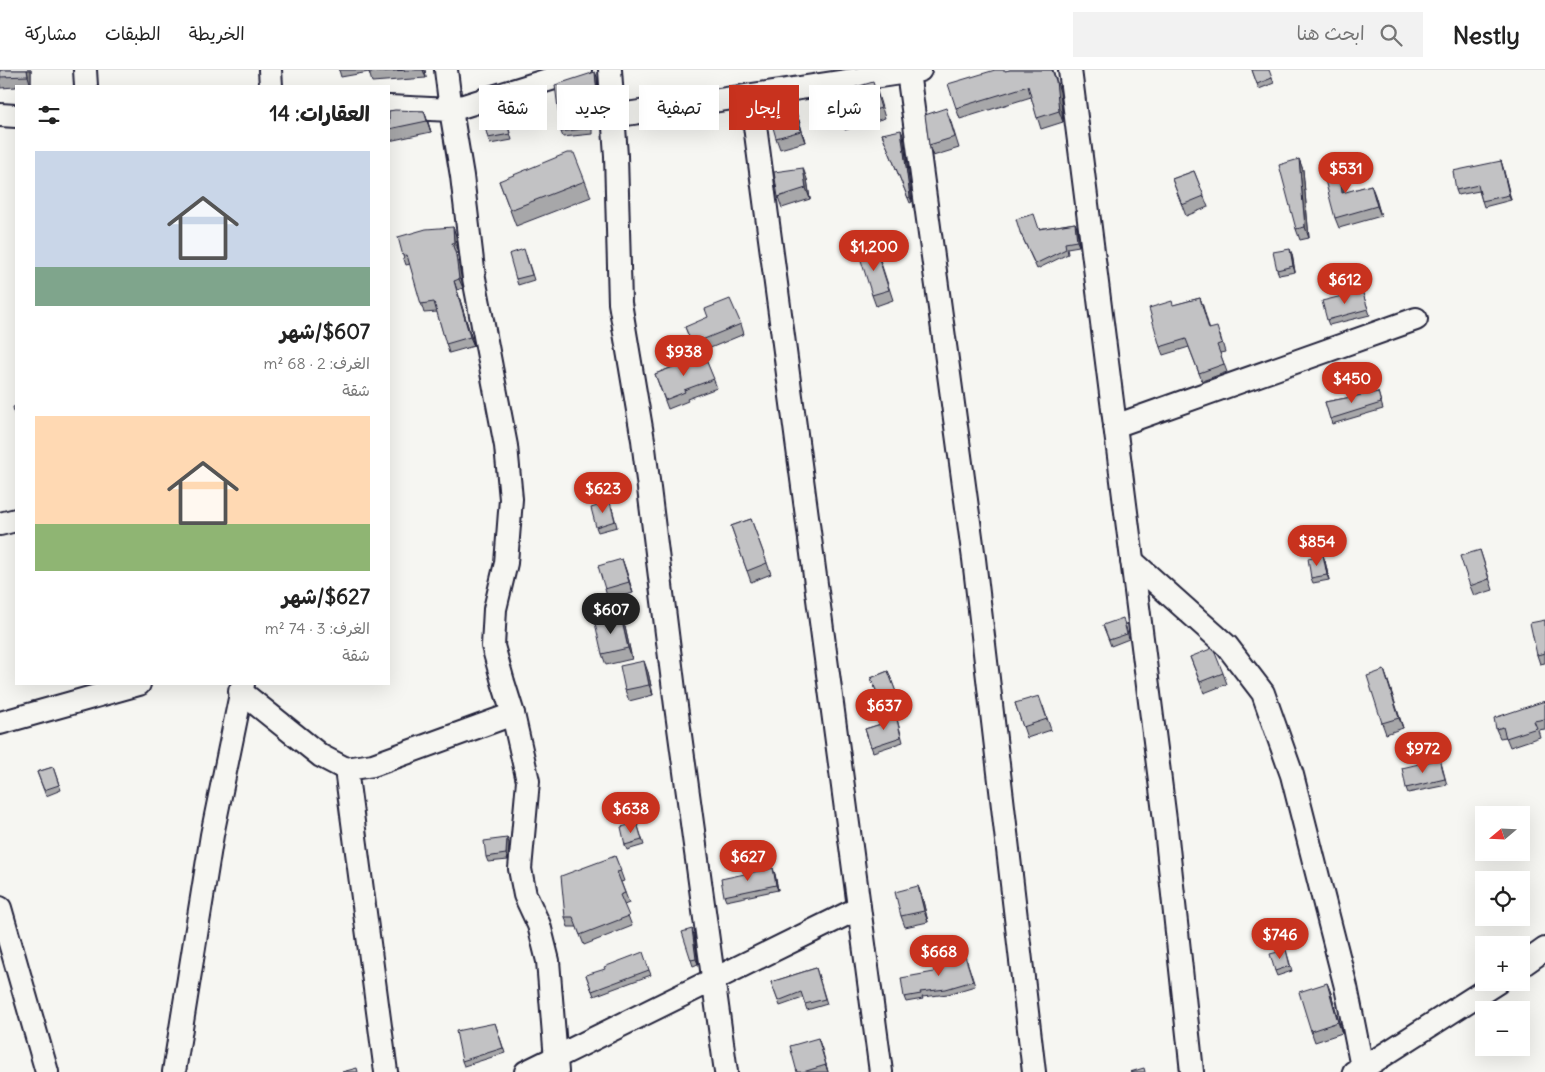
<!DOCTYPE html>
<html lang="ar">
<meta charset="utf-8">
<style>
:root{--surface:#fff;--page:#f2f2f2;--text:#222;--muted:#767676;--line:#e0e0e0;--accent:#c8321e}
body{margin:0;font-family:Delius,"Playpen Sans Arabic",sans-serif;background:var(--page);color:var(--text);direction:rtl;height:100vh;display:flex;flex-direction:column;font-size:19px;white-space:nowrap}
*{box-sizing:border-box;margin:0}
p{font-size:16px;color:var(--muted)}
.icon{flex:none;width:28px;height:28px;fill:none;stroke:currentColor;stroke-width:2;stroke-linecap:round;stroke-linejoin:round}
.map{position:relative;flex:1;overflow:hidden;direction:ltr}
.panel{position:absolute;left:15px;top:15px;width:375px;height:600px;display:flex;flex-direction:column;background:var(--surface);border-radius:0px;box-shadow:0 5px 20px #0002;direction:rtl}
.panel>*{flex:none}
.top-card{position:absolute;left:405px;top:15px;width:475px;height:45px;direction:rtl;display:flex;gap:10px}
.needle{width:32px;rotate:251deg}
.buttons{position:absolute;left:1475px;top:736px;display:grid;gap:10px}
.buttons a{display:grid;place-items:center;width:55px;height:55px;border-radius:0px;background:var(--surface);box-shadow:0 5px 20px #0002;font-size:25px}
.price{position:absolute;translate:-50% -42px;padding:0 11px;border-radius:18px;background:var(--accent);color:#fff;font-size:16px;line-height:32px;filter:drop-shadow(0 1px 2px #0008)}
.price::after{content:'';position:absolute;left:50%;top:30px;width:15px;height:11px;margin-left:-8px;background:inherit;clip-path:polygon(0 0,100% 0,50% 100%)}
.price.active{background:#222;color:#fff}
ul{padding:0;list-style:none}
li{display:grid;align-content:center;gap:10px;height:265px;padding:0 20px}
li span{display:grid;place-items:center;height:155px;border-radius:0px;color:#555}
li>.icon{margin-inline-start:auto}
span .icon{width:90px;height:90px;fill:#fffc;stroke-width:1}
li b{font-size:21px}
h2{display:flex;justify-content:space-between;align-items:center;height:60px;padding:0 20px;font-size:21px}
.chip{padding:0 18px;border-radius:0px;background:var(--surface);box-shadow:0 5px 20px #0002;font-size:18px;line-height:45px}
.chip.active{background:var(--accent);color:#fff}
header{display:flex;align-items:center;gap:30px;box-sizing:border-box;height:70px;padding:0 25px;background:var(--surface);border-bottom:1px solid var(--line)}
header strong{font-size:24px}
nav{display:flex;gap:28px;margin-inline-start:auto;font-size:18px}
.search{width:350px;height:45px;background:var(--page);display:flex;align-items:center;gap:12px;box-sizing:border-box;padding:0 18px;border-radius:0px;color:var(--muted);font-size:19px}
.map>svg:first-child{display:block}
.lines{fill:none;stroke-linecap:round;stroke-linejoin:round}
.minor-casing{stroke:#22223b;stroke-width:26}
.minor{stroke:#f6f6f2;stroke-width:22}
.wall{fill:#a7a7a9;stroke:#22223b}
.shaded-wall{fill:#888889;stroke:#22223b}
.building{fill:#c2c2c4;stroke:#22223b}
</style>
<header>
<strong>Nestly</strong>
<div class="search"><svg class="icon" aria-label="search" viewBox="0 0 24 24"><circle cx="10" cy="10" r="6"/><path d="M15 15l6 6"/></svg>ابحث هنا</div>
<nav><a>الخريطة</a><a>الطبقات</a><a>مشاركة</a></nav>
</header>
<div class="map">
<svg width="1545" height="1002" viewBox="0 0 1545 1002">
<rect width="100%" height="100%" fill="#f6f6f2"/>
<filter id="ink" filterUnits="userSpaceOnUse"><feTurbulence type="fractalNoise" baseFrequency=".02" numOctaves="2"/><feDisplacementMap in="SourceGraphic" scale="10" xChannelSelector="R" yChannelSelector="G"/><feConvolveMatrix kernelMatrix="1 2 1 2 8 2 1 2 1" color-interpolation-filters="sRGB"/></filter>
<g filter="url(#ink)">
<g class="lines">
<defs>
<g id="minor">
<polyline points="85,0 86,16"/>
<polyline points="270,0 271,16"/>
<polyline points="446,0 451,40 580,0"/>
<polyline points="610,0 616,86 620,233 643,370 676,636 726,1002"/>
<polyline points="1070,0 1165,750 1192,1002"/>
<polyline points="908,2 974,489 1034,1002"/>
<polyline points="751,26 881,1002"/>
<polyline points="389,37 451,40 462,106 474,208 506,376 511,429 506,493 495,539 493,576 503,612 513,644 528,711 520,799 525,825 539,855 548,891 557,1002"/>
<polyline points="0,45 16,46"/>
<polyline points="613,46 920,0"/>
<polyline points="1115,356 1416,249"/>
<polyline points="0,454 16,450"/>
<polyline points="1132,491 1227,576 1263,623 1292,705 1346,917 1363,1002"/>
<polyline points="240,621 321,686 346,699 373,695 513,644"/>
<polyline points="0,653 139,614"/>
<polyline points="346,699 386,1002"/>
<polyline points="0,838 47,1002"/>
<polyline points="1521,896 1545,879"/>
<polyline points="174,1002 212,765 243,614"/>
<polyline points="526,1002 859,838"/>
<polyline points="1354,1002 1362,999 1498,912"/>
</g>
</defs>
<use href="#minor" class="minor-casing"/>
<use href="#minor" class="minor"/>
</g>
<g class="wall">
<polygon points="0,0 31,0 31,16 16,16 16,17 0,18"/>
<polygon points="339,0 425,0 426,8 372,12 369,2 341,7"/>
<polygon points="1010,0 1053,0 1060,22 1063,52 1041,59 1031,27 960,49 956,38 1006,1"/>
<polygon points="1252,0 1272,8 1274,13 1259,19"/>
<polygon points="595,2 597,7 601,54 592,56 592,64 563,67 561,62"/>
<polygon points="877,21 885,48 845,60 842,50"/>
<polygon points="503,38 512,70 490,74 488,68"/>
<polygon points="389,41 424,41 431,62 389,71"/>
<polygon points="950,49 959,78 933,86 929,75"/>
<polygon points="799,50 805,72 780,79 776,68"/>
<polygon points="882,64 903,65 912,132 910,133"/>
<polygon points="1299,89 1303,100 1309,168 1300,170 1296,159"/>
<polygon points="1501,91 1511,130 1484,137 1479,121 1458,125 1456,120"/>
<polygon points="1339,94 1343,104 1344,123 1371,115 1381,146 1339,158 1335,148"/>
<polygon points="1194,101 1208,137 1186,146 1172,109"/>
<polygon points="807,109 810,129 782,138 778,127"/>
<polygon points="499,111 585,111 591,127 516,156"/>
<polygon points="1075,153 1077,158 1079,176 1067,178 1068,184 1037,199 1020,162"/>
<polygon points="453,157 456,166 458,182 456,183 459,195 463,218 457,220 474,276 449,283 437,242 424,243 410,194 406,195 403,186"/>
<polygon points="1292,184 1295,202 1279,205 1277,200"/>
<polygon points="526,185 534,210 518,215 516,209"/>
<polygon points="880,190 893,230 876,236 872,225"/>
<polygon points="1362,221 1370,245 1329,255 1327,250"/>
<polygon points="1200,228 1209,259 1220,265 1225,282 1220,283 1227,302 1202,311 1189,277 1163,285 1160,277 1174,235"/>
<polygon points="741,254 744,264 696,284 685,257"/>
<polygon points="704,285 717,318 687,329 688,331 668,339 655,304"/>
<polygon points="1378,322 1383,339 1332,354 1325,332"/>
<polygon points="612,438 617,457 598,462 596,457"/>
<polygon points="751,449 771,504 751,512 731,456"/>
<polygon points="1480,480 1493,520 1474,526 1470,516"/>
<polygon points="622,489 633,523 608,530 605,519"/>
<polygon points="1325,491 1329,510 1313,513 1311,508"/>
<polygon points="1545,550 1545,593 1540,594 1537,585"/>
<polygon points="1125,553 1129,569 1111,576 1103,555"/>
<polygon points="625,557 632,589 606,595 602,584"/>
<polygon points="1190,587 1223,603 1227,614 1204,623"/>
<polygon points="1384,600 1403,658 1386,664 1382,653"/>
<polygon points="888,601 901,636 884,640 871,608"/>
<polygon points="648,602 653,625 629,631 625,620"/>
<polygon points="1545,631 1545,659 1538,660 1540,667 1510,677 1506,667 1500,668 1496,659"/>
<polygon points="1015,633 1043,636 1051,660 1027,668"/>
<polygon points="896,645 903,672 873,682 865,659 881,654"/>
<polygon points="1440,689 1447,715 1408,723 1406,718"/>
<polygon points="53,697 61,720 46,726 37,702"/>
<polygon points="637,753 644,775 627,780 625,775"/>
<polygon points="507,768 509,773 508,790 488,792 486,787"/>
<polygon points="615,786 624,811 621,812 629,833 624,835 632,856 584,875 577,857 568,857 565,847"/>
<polygon points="775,804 778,820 726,831 724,826"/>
<polygon points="918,816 922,827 928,852 905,857 901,846"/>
<polygon points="694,865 698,894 693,896 691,890"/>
<polygon points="1286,880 1292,901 1277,906 1275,901"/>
<polygon points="967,891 975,916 948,924 922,927 923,929 906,932 904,927 934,902"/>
<polygon points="816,898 827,934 807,940 803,928 780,936 771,912"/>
<polygon points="649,900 651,905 594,926 586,905"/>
<polygon points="1327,913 1331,923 1342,963 1315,972 1311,961"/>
<polygon points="495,953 505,983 464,996 462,991"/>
<polygon points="818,968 828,1002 797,1002"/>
</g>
<g class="shaded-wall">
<polygon points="27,0 31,0 31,16 28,6"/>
<polygon points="423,0 425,0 426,8"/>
<polygon points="1052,0 1053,0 1060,22 1063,52 1059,41"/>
<polygon points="595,2 597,7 601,54 599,48"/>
<polygon points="795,39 799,50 805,72 801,61"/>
<polygon points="424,41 428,52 431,62 427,51"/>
<polygon points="901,60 903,65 912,132 910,127"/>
<polygon points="1299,89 1303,100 1309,168 1305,157"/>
<polygon points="1501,91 1503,97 1511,130 1509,125"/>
<polygon points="1339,94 1343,104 1345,133 1342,123"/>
<polygon points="803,98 807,109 810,129 806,118"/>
<polygon points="1371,115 1375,125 1381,146 1377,136"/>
<polygon points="1075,153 1077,158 1079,176 1077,171"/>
<polygon points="453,157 456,166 458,182 454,173"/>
<polygon points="452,173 459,195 463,218 459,209"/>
<polygon points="1290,179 1292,184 1295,202 1293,196"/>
<polygon points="454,211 457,220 474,276 470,267"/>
<polygon points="1200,228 1203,236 1212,268 1209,259"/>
<polygon points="1323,485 1325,491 1329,510 1327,505"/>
<polygon points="622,489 626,500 633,523 629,512"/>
<polygon points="621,547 625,557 632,589 628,578"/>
<polygon points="644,591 648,602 653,625 649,615"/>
<polygon points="1384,600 1388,611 1403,658 1399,648"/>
<polygon points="507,768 509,773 508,790 506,784"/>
<polygon points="773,798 775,804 778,820 776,815"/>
<polygon points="918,816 922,827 928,852 924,841"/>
<polygon points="692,859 694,865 698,894 696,889"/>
<polygon points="1327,913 1331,923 1342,963 1338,952"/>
<polygon points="818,968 822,979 828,1002 826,995"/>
</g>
<g class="building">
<polygon points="0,0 27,0 28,6 0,7"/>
<polygon points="369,0 405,0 369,3"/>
<polygon points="995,0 1005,0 1005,1 1010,0 1052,0 1056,11 1059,41 1037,48 1028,16 956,38 948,14"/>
<polygon points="1252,0 1269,0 1272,8 1257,14"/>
<polygon points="595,2 599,48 590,51 590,58 561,62 555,15"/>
<polygon points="873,12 881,38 842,50 836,23"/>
<polygon points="501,32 510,64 488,68 480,39"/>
<polygon points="946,38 955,67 929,75 925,45"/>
<polygon points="795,39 801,61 776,68 770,47"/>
<polygon points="395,40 424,41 427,51 389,59 389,41"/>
<polygon points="901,60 910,127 908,128 882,64"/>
<polygon points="567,83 574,83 585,111 510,140 499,111"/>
<polygon points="1299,89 1305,157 1296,159 1279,95"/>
<polygon points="1501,91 1509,125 1482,131 1478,115 1456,120 1453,101"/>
<polygon points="1339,94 1342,123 1371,115 1377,136 1335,148 1321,95"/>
<polygon points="803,98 806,118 778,127 774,102"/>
<polygon points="1194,101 1204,126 1182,135 1172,109"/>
<polygon points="1034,144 1039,159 1075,153 1077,171 1065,173 1066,179 1035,194 1020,162 1016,149"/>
<polygon points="453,157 454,173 452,173 456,185 459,209 454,211 470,267 446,274 434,232 421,234 407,185 403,186 398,167 426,159"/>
<polygon points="524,179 532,205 516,209 509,184"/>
<polygon points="876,179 889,220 872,225 859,184"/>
<polygon points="1290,179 1293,196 1277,200 1273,182"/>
<polygon points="1362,221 1368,239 1327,250 1322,231"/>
<polygon points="1200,228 1209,259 1217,257 1222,273 1217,275 1224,294 1199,303 1186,269 1160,277 1149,238 1172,231 1173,235"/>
<polygon points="730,229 741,254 692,274 685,257 708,247 705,239"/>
<polygon points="704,285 714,309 684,320 685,322 665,330 655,304"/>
<polygon points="1378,322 1381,333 1330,349 1325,332"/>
<polygon points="16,336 16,353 13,337"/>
<polygon points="610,432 615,451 596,457 591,438"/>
<polygon points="751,449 767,493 747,501 731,456"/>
<polygon points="1480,480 1489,509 1470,516 1460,486"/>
<polygon points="1323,485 1327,505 1311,508 1308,488"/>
<polygon points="622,489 629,512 605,519 598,496"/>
<polygon points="621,547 628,578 602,584 595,553"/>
<polygon points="1123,548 1127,564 1109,570 1103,555"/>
<polygon points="1545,550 1545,583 1537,585 1530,553"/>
<polygon points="1213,578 1223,603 1200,612 1190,587"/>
<polygon points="644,591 649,615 625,620 620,596"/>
<polygon points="1384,600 1399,648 1382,653 1367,606"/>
<polygon points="888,601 899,630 882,635 871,608"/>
<polygon points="1039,626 1047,649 1023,657 1015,633"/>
<polygon points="1545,631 1545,649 1534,651 1537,658 1506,668 1503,657 1496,659 1494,648"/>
<polygon points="896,645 901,667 871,677 865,659 881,654 880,649"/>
<polygon points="1440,689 1445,709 1406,718 1402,698"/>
<polygon points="53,697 59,715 44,720 37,702"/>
<polygon points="637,753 642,770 625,775 621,757"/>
<polygon points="507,768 506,784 486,787 484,771"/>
<polygon points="615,786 621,801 617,802 625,823 620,825 629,846 580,865 573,847 565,847 561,806"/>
<polygon points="773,798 776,815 724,826 721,809"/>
<polygon points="918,816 924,841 901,846 895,822"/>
<polygon points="692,859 696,889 691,890 682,862"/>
<polygon points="1286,880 1290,896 1275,901 1270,884"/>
<polygon points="643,882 649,900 592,921 586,905 605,899 604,897"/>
<polygon points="965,886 973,911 946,919 920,922 921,924 904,927 901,908 934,902 933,889"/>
<polygon points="816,898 825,929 805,934 801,922 778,931 771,912"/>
<polygon points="1327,913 1338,952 1311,961 1299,922"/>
<polygon points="495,953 503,978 462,991 456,961"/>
<polygon points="818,968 826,995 803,1002 797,1002 790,976"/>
<polygon points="357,998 358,1002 342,1002"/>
<polygon points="1144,998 1145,1002 1130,1002"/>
</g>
</g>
</svg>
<div class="buttons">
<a><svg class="needle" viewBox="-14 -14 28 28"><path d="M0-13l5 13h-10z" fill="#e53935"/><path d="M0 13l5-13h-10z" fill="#767676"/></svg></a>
<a><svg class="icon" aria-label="locate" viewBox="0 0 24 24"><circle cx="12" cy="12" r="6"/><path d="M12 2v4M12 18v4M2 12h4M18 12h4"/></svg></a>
<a>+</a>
<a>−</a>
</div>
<b class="price" style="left:1346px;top:124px">$531</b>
<b class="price" style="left:874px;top:202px">$1,200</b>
<b class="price" style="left:1345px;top:235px">$612</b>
<b class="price" style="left:684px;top:307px">$938</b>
<b class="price" style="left:1352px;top:334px">$450</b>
<b class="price" style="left:603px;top:444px">$623</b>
<b class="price" style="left:1317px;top:497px">$854</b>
<b class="price active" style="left:611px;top:565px">$607</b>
<b class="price" style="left:884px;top:661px">$637</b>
<b class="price" style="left:1423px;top:704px">$972</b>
<b class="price" style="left:631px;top:764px">$638</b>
<b class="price" style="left:748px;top:812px">$627</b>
<b class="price" style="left:1280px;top:890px">$746</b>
<b class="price" style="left:939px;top:907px">$668</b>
<div class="top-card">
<a class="chip">شراء</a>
<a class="chip active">إيجار</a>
<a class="chip">تصفية</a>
<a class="chip">جديد</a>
<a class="chip">شقة</a>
</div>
<section class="panel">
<h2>العقارات: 14<svg class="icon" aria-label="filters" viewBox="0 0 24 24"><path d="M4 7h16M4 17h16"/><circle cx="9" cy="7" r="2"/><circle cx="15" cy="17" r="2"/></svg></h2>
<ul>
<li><span style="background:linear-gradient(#c9d6e8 75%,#7fa58c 0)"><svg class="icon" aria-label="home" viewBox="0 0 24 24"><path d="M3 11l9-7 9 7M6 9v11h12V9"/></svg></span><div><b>$607/شهر</b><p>الغرف: 2 · 68 m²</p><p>شقة</p></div></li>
<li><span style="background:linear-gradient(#ffd9b3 70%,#8fb573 0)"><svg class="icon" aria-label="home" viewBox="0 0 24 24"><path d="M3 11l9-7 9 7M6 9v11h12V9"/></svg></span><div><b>$627/شهر</b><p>الغرف: 3 · 74 m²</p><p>شقة</p></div></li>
</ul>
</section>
</div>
